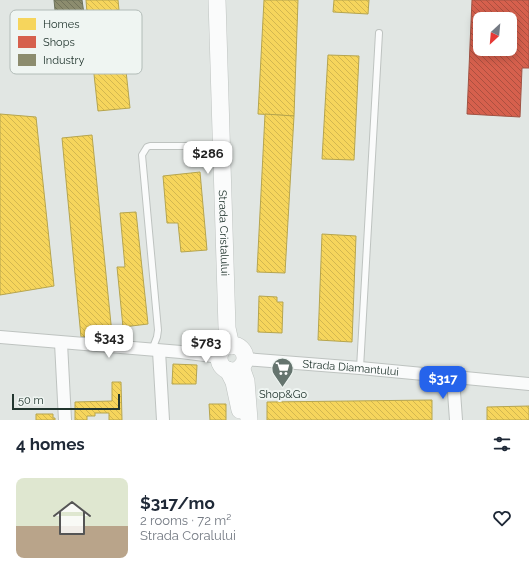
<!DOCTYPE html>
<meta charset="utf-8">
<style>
:root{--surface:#fff;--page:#f6f6f7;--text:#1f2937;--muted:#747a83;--line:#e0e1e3;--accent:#2563eb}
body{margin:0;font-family:Raleway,sans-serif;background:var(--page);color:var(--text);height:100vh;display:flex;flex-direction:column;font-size:15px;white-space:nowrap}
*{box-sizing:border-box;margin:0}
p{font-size:13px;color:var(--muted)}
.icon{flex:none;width:22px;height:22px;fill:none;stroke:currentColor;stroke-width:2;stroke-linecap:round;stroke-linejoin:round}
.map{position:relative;height:420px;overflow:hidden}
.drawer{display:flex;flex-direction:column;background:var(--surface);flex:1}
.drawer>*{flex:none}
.needle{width:26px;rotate:206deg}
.fabs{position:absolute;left:473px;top:12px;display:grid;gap:8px}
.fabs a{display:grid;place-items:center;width:44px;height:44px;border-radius:8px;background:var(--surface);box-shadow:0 2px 10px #0003;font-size:20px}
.scale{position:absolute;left:12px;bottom:10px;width:108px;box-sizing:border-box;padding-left:4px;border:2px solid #22362f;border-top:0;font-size:11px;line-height:14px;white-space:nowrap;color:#22362f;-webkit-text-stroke:3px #eff5f2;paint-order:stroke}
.price{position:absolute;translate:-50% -34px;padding:0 9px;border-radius:8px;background:#fff;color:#222;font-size:13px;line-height:26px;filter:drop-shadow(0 1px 2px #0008)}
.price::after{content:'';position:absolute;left:50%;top:24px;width:12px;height:9px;margin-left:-6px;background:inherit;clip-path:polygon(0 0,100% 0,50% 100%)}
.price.selected{background:var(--accent);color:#fff}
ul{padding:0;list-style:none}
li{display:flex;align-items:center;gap:12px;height:100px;padding:0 16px}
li+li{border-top:1px solid var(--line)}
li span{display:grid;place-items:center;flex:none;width:112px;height:80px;border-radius:8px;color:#555}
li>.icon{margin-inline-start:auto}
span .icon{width:48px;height:48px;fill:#fffc;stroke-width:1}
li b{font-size:17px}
h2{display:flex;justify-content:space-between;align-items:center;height:48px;padding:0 16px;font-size:17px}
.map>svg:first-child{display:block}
.homes{fill:url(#homes-back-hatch);stroke:#b6a54e}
.shops{fill:url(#shops-back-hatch);stroke:#a05344;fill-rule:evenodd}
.industry{fill:url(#industry-back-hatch);stroke:#6c725b}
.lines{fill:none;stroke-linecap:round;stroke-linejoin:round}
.lane-casing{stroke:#bec3c0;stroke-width:8}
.street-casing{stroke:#bec3c0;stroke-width:14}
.secondary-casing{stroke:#bec3c0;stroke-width:18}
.lane{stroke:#fafbfb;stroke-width:6}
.street{stroke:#fafbfb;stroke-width:12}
.secondary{stroke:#fafbfb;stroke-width:17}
.labels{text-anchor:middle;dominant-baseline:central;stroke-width:4;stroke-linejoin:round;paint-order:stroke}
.street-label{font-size:11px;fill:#22362f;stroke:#eff5f2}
.poi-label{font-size:11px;fill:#22362f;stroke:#eff5f2}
.key{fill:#eff5f2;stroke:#b2bcb8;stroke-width:1}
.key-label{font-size:11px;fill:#22362f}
</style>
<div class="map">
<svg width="529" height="420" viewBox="0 0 529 420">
<defs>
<pattern id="homes-back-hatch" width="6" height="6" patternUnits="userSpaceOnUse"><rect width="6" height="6" fill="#f6d55c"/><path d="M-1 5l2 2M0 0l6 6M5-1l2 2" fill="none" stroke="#d3b750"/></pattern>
<pattern id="shops-back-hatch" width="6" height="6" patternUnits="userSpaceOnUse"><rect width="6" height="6" fill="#d6604d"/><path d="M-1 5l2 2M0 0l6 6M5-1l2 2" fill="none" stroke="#ad5040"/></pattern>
<pattern id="industry-back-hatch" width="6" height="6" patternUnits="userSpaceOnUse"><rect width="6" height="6" fill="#8c8c6e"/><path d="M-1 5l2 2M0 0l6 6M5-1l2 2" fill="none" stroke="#72735b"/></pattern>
</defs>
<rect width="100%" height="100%" fill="#e1e6e3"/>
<g class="homes">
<polygon points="86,0 118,0 119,10 87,13"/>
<polygon points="264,0 298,0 294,116 258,114"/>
<polygon points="334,0 369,0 368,14 333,12"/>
<polygon points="123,43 130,108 98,111 91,47"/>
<polygon points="328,55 359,56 354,160 322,159"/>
<polygon points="0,114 36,117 54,286 0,295"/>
<polygon points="265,114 294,116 285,273 257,272"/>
<polygon points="92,135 112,334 81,337 62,138"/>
<polygon points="200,172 207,250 181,252 178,223 167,223 163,176"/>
<polygon points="136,212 148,324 123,327 117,267 125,267 120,213"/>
<polygon points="322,234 356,236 352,342 318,340"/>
<polygon points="259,296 277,297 277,302 283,302 282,333 258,332"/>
<polygon points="173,364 197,365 196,384 172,384"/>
<polygon points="112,382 121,382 122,420 109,420 109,413 95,413 95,416 87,416 87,420 75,420 75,402 112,401"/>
<polygon points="432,400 432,420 267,420 267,402"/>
<polygon points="209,404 226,404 226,420 210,420"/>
<polygon points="529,406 529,420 487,420 487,407"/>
<polygon points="36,414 53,414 53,418 55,418 55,420 36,420"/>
</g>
<path class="shops" d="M472 0H529V68H522L520 117 467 114ZM480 19H510V49H480Z"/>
<polygon class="industry" points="54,0 82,0 86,28 57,30"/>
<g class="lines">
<defs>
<g id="lane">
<polyline points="152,350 157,337 158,330 142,155 147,147 150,146 196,146"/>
<polyline points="360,368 379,33"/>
</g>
<g id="street">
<polyline points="0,337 181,352 220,357"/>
<polyline points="61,343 65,420"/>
<polyline points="159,351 163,420"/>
<path id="s1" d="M245 359 360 368 529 384"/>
<polyline points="453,378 456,420"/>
</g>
<g id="secondary">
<path id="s2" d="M217 0 227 328 231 346"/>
<circle cx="232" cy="358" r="13"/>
<polyline points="241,367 246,381 249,420"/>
<polyline points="228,370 234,382 240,410"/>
</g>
</defs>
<use href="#lane" class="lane-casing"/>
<use href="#street" class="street-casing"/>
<use href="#secondary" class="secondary-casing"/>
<use href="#lane" class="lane"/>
<use href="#street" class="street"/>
<use href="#secondary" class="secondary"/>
</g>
<defs>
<symbol id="supermarket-pin" viewBox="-11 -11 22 30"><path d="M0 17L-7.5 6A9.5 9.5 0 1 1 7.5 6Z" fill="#65746e" stroke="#eff5f2"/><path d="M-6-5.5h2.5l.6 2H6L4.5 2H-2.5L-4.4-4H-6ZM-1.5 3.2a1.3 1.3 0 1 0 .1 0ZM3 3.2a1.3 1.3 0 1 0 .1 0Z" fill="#fff"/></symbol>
</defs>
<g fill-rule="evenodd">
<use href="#supermarket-pin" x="270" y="356" width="25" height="34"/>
</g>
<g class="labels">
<g class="street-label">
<text stroke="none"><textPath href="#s2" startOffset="233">Strada Cristalului</textPath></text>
<text stroke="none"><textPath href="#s1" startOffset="106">Strada Diamantului</textPath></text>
</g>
<g class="poi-label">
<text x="283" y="394">Shop&amp;Go</text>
</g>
</g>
<rect x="10" y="10" width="132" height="64" rx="6" class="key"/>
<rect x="18" y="18" width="18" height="12" fill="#f6d55c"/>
<rect x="18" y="36" width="18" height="12" fill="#d6604d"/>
<rect x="18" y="54" width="18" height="12" fill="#8c8c6e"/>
<g class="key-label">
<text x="43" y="28">Homes</text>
<text x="43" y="46">Shops</text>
<text x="43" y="64">Industry</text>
</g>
</svg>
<div class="fabs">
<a><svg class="needle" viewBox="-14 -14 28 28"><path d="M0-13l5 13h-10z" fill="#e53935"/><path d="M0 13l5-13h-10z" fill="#747a83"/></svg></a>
</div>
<div class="scale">50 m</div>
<b class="price" style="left:208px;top:175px">$286</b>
<b class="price" style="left:109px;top:359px">$343</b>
<b class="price" style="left:206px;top:364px">$783</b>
<b class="price selected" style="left:443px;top:400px">$317</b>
</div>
<section class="drawer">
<h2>4 homes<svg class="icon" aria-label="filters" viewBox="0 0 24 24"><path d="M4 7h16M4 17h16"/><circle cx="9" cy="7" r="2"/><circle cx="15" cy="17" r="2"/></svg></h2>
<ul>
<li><span style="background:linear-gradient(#dfe7d0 60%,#b9a48a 0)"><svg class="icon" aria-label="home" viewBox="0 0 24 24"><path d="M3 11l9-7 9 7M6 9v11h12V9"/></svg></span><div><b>$317/mo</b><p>2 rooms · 72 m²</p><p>Strada Coralului</p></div><svg class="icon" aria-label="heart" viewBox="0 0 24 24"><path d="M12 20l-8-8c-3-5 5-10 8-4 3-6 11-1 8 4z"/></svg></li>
</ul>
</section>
